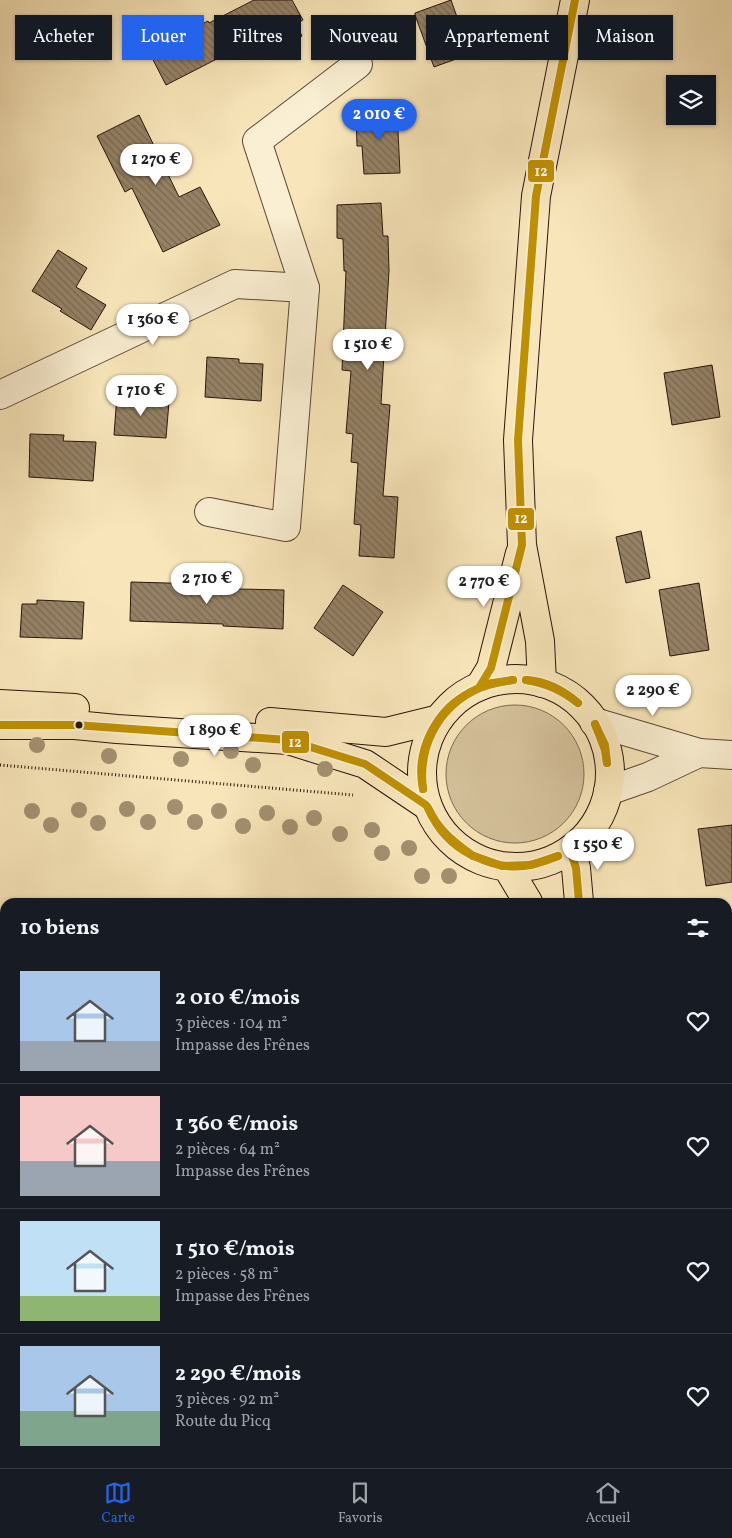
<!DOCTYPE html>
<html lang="fr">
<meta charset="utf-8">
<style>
:root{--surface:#171b24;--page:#242831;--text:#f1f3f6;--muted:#9ea1a6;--line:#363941;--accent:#2563eb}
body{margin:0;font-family:Vollkorn,serif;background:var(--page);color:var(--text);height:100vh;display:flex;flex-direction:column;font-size:19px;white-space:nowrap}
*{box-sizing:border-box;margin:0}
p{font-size:16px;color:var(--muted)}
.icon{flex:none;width:28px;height:28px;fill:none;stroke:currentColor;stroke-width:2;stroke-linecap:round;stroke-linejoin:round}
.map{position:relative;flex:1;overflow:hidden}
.details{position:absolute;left:0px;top:898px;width:732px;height:571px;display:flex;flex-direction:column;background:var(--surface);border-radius:15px 15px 0 0;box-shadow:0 1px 4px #0004}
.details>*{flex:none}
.banner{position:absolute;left:15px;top:15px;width:702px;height:45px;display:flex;gap:10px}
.fabs{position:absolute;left:666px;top:75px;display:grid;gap:10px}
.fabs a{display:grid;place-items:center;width:50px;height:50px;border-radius:0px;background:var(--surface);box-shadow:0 1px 4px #0004;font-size:25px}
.price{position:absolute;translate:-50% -42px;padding:0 11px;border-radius:18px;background:#fff;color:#222;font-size:16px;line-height:32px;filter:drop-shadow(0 1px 2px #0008)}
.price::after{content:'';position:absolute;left:50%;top:30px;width:15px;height:11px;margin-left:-8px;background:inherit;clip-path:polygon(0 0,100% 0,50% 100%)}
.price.current{background:var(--accent);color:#fff}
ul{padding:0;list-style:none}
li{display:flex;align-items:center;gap:15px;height:125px;padding:0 20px}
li+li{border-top:1px solid var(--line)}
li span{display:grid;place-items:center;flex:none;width:140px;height:100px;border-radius:0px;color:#555}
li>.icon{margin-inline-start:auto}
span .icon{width:60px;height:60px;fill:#fffc;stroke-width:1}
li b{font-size:21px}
h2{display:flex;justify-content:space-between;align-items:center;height:60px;padding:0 20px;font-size:21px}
.chip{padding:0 18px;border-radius:0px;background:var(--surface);box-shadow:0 1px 4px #0004;font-size:18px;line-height:45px}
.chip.current{background:var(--accent);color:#fff}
.tabs{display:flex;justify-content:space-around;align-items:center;height:70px;border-top:1px solid var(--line);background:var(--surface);font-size:14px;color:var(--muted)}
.tabs a{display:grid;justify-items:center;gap:2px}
.tabs .current{color:var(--accent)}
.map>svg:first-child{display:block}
.grass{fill:#d5c29c;stroke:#7f6c54}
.building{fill:url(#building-back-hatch);stroke:#29150b}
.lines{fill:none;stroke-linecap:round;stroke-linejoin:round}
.minor-casing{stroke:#5d4937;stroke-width:30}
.major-casing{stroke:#29150b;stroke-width:30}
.path{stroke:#29150b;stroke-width:3;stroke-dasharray:1 2.5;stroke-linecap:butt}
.minor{stroke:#faefd2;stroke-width:28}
.major{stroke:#f8e6ba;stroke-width:28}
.bus-1-casing{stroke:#faefd2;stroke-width:11}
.bus-1{stroke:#bf9000;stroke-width:8}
.tree{fill:#a39071}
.bus-dot{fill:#29150b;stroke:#faefd2;stroke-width:2}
.line-badge{stroke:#faefd2;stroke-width:2}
.badge-label{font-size:14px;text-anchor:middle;font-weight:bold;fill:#fff}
</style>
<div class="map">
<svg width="732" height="1468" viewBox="0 0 732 1468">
<defs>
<pattern id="building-back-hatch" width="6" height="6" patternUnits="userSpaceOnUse" patternTransform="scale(1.25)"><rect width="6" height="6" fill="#958266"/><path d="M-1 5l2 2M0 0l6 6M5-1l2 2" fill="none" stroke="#7a6952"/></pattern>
</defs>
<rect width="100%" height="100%" fill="#f8e6ba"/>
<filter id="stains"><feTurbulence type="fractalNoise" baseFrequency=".004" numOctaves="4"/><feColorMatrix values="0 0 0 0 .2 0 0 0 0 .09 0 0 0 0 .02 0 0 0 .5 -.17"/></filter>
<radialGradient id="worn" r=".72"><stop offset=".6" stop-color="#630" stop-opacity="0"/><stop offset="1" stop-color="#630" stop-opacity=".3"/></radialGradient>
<circle class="grass" cx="515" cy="774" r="69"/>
<g class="building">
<polygon points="254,0 292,0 303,20 296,24 302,36 275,50 269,38 255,45 252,41 166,85 149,52 208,21 209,23"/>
<polygon points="451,0 470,54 434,67 415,15 415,13"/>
<polygon points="397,110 400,173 364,174 362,146 357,146 356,112"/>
<polygon points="139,115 179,197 200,187 220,225 163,252 132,188 125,192 97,136"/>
<polygon points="381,203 383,236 388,236 389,271 381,404 390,405 383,496 398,497 394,558 359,556 361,525 354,524 358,463 351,462 353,434 346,433 351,371 342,370 346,271 344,271 343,239 337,238 337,205"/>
<polygon points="58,250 87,268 76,287 106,305 91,330 60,311 62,309 32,291"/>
<polygon points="207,357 239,359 239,363 263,364 261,401 205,397"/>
<polygon points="712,365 720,417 672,425 664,373"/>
<polygon points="117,395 142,397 142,400 169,402 166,438 114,435"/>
<polygon points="30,434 64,435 63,441 96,442 93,481 29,477"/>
<polygon points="641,531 650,578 626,583 616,537"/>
<polygon points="131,582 239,585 239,589 284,590 283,629 223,626 223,624 130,621"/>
<polygon points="699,583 709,650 670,656 659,590"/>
<polygon points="343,585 383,612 353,656 314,628"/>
<polygon points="37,600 84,602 82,639 20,637 22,604 37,604"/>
<polygon points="732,825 732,882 706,886 698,829"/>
</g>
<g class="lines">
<defs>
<g id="minor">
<polyline points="0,395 235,284 305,288"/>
<polyline points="209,512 286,527 305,288 257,141 358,64"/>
<polyline points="594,722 699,753 732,755"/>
<polyline points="608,791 648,777 699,753"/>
<polyline points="0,1087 5,1086"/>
<polyline points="0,1428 5,1450"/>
</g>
<g id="major">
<circle cx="516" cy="773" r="94"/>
<polyline points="542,683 540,641 522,545 518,440 536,196 575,0"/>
<polyline points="480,686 491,668 520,553"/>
<polyline points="0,704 75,708"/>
<polyline points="270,722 386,732 439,719"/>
<polyline points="0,725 75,725 117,729 288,740 365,764 426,805"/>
<polyline points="570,850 576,868 579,902"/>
<polyline points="507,867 528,902"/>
<polyline points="697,1464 698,1468"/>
</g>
</defs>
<use href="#minor" class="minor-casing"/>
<use href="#major" class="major-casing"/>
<polyline class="path" points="0,765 353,795"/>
<use href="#minor" class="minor"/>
<use href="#major" class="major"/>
<defs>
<g id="bus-1">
<path d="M526 680C545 681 563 690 578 703"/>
<path d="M526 680C546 683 563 691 578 703"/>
<polyline points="480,686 491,668 522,545 518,440 536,196 575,0"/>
<polyline points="471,692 486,684 513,680"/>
<path d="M471 692C484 685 498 682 513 680"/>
<polyline points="595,724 605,745 607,763"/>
<polyline points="595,724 605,750 607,763"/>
<polyline points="0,725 75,725 288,740 365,764 426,805"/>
<path d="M423 789C415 751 436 709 471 692"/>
<path d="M423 789C418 749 436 712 471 692"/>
<path d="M428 808C439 831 453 841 473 856"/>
<path d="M428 808C438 830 451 845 473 856"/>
<polyline points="570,850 576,868 579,902"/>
<polyline points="474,856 502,866 531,865 558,856"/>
<path d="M474 856C504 871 527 869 558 856"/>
</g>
</defs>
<use href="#bus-1" class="bus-1-casing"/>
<use href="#bus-1" class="bus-1"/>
</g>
<g class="tree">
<circle cx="37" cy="745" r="8"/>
<circle cx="231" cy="751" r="8"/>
<circle cx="109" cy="756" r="8"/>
<circle cx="181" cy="759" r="8"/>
<circle cx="253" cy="765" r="8"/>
<circle cx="325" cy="769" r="8"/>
<circle cx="175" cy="807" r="8"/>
<circle cx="127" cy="809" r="8"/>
<circle cx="79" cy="810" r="8"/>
<circle cx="32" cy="811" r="8"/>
<circle cx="219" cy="811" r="8"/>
<circle cx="267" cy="813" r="8"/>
<circle cx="314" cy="818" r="8"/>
<circle cx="148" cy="822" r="8"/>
<circle cx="195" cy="822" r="8"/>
<circle cx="98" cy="823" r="8"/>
<circle cx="51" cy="825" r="8"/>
<circle cx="243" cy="826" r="8"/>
<circle cx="290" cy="827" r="8"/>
<circle cx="372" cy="830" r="8"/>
<circle cx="340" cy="834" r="8"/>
<circle cx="409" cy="848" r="8"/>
<circle cx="382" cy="853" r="8"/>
<circle cx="422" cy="876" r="8"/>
<circle cx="449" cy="876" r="8"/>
</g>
<circle class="bus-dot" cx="79" cy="725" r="4.5"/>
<g class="line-badge">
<rect x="527" y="159" width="28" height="24" rx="5" fill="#bf9000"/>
<rect x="507" y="507" width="28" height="24" rx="5" fill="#bf9000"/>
<rect x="281" y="730" width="29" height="24" rx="5" fill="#bf9000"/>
</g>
<g class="badge-label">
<text x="541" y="176">12</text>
<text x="521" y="523">12</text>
<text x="295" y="747">12</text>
</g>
<rect width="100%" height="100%" filter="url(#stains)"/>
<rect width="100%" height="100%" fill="url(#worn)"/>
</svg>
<div class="fabs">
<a><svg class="icon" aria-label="layers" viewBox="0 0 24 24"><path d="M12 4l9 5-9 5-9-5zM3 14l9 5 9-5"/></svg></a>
</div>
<b class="price current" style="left:379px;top:141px">2 010 €</b>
<b class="price" style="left:156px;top:186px">1 270 €</b>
<b class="price" style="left:153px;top:346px">1 360 €</b>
<b class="price" style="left:368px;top:371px">1 510 €</b>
<b class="price" style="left:141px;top:417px">1 710 €</b>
<b class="price" style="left:207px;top:605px">2 710 €</b>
<b class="price" style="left:484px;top:608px">2 770 €</b>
<b class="price" style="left:653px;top:717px">2 290 €</b>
<b class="price" style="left:215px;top:757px">1 890 €</b>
<b class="price" style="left:598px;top:871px">1 550 €</b>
<div class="banner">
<a class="chip">Acheter</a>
<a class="chip current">Louer</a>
<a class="chip">Filtres</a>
<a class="chip">Nouveau</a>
<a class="chip">Appartement</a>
<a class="chip">Maison</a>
</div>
<section class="details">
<h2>10 biens<svg class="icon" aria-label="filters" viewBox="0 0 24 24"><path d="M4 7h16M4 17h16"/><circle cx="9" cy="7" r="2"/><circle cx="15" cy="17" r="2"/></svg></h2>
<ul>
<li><span style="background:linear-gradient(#a9c7e8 70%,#9aa5b1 0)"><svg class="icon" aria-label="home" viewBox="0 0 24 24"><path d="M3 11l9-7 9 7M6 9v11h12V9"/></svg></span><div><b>2 010 €/mois</b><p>3 pièces · 104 m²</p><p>Impasse des Frênes</p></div><svg class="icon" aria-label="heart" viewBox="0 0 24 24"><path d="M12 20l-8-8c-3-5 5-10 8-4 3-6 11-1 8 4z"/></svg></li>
<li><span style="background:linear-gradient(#f6c9c9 65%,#9aa5b1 0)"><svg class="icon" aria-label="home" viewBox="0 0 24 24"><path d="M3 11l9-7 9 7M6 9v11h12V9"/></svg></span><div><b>1 360 €/mois</b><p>2 pièces · 64 m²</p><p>Impasse des Frênes</p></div><svg class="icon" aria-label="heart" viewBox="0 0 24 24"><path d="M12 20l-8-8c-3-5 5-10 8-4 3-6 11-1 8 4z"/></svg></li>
<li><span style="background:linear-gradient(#bfe0f5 75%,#8fb573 0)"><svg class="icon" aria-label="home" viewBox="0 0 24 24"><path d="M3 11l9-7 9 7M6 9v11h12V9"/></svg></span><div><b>1 510 €/mois</b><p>2 pièces · 58 m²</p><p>Impasse des Frênes</p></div><svg class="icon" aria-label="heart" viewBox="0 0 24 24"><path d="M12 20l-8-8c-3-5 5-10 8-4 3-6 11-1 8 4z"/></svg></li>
<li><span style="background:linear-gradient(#a9c7e8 65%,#7fa58c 0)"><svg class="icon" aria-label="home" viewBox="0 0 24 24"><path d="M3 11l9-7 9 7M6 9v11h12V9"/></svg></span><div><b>2 290 €/mois</b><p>3 pièces · 92 m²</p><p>Route du Picq</p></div><svg class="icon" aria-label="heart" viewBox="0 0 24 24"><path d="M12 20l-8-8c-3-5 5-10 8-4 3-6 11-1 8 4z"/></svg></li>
</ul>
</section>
</div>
<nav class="tabs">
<a class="current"><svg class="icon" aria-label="map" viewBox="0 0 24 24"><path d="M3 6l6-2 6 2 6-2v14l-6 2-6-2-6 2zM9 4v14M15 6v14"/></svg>Carte</a>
<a><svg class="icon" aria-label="saved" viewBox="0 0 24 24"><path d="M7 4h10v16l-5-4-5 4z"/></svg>Favoris</a>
<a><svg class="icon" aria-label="home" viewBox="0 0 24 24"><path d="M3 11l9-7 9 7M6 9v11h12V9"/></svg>Accueil</a>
</nav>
